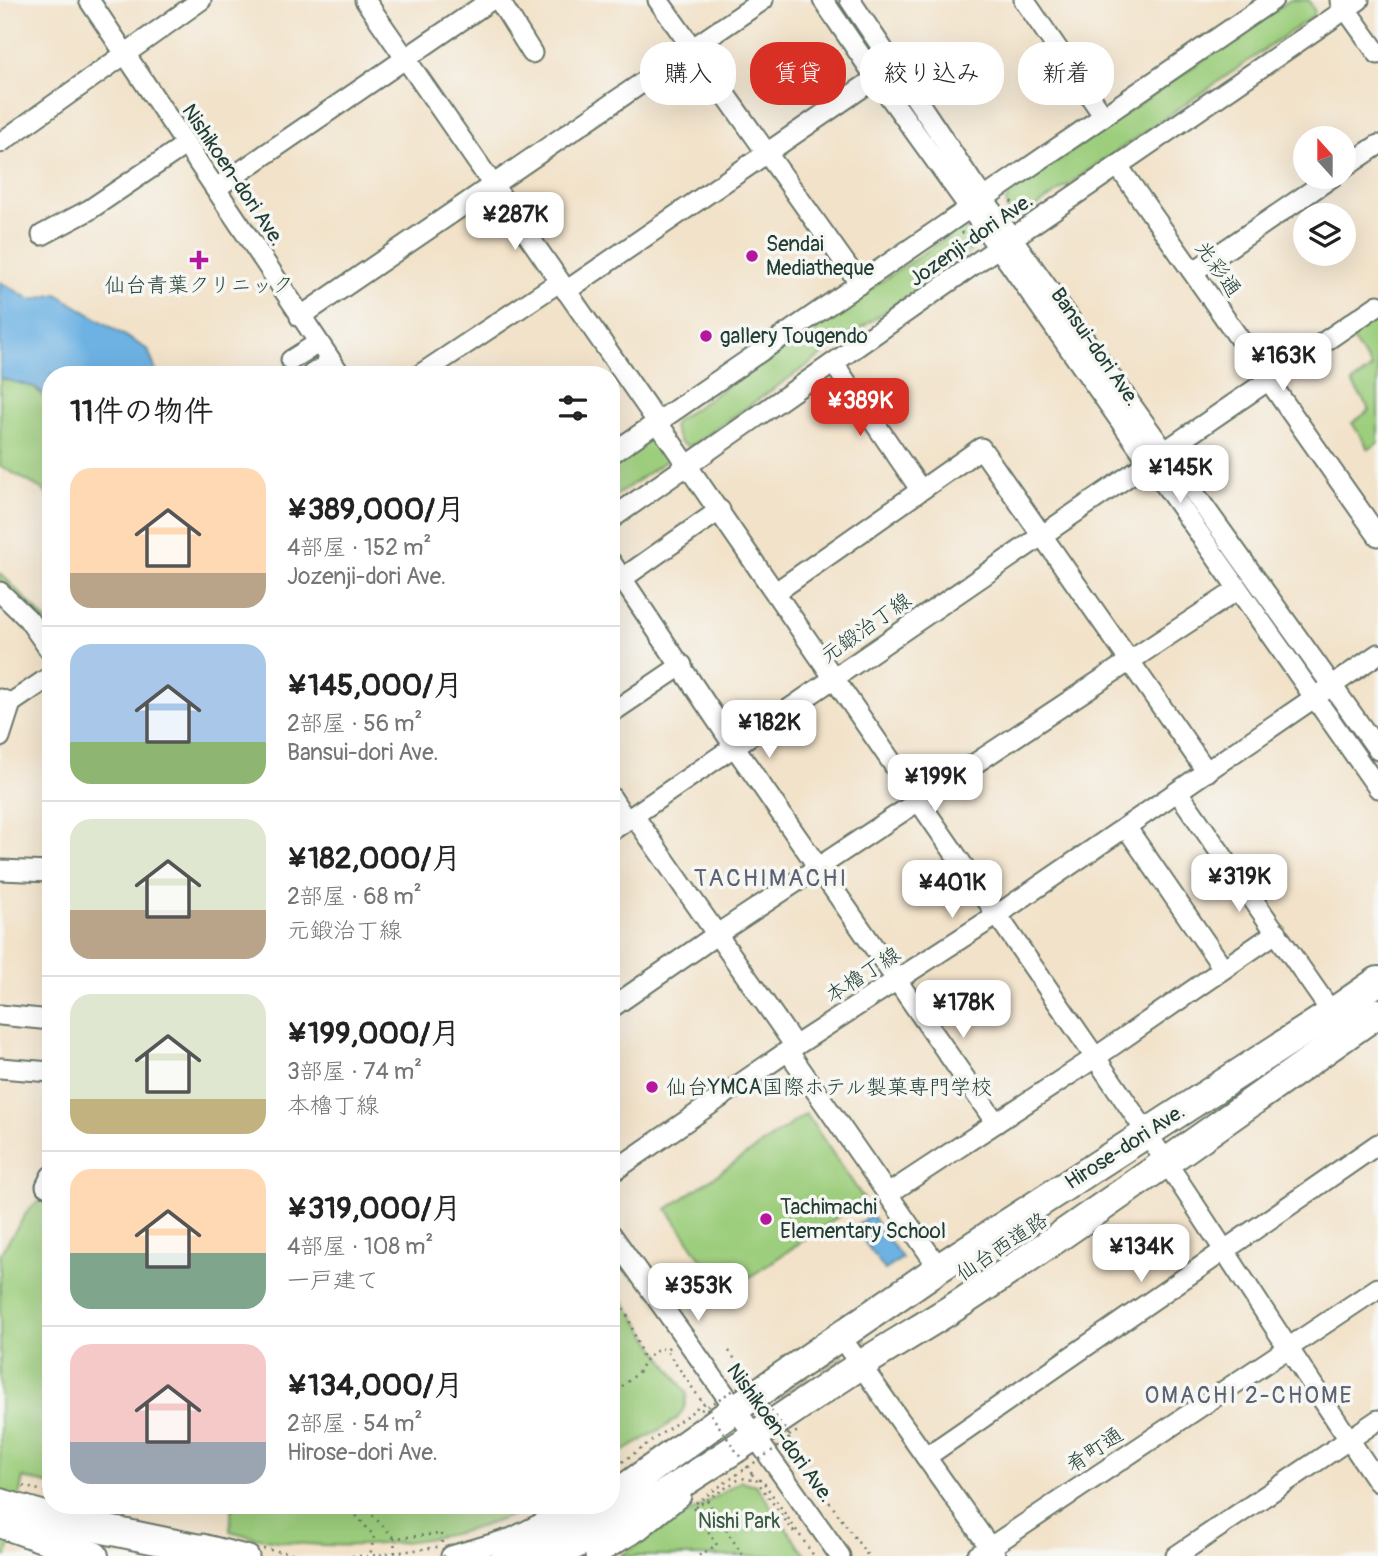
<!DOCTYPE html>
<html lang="ja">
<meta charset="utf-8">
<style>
:root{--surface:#fff;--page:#f2f2f2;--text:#222;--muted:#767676;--line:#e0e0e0;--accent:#d93025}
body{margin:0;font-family:Pangolin,"Klee One",sans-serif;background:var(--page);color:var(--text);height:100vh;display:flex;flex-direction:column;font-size:26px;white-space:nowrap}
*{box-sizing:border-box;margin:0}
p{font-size:23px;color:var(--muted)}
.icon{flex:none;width:38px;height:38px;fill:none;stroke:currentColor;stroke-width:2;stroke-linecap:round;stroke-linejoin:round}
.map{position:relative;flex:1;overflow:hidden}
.sheet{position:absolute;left:42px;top:366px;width:578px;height:1148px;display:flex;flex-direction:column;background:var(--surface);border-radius:28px;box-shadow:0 7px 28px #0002}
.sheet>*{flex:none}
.guide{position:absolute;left:640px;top:42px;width:632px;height:63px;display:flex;gap:14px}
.needle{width:46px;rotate:339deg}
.tools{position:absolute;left:1293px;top:126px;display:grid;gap:14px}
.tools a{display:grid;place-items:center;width:63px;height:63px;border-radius:50%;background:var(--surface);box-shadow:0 7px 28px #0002;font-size:35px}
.price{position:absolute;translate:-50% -60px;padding:0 16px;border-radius:14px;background:#fff;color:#222;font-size:23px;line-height:46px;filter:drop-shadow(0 2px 4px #0008)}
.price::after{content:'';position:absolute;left:50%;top:42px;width:21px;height:16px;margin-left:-10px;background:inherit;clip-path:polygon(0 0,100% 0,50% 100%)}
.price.on{background:var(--accent);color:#fff}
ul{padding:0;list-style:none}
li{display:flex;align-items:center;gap:21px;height:175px;padding:0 28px}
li+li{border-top:2px solid var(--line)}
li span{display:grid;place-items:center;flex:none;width:196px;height:140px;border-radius:21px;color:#555}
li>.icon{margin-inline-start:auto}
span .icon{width:84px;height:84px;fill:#fffc;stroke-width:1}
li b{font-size:30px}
h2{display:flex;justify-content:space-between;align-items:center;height:84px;padding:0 28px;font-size:30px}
.pill{padding:0 24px;border-radius:28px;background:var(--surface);box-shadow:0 7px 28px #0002;font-size:24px;line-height:63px}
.pill.on{background:var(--accent);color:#fff}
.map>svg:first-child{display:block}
.green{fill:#9dce7d;stroke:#5e8658;stroke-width:2}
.water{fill:#6db2e3;stroke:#46788c;stroke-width:2}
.pier{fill:#f2e2c9}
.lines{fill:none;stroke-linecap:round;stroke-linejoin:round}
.highway-tunnel{stroke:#c8c1ab;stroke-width:28;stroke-dasharray:28 14;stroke-linecap:butt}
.minor-casing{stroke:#697768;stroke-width:23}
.highway-casing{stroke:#697768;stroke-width:32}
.path{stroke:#697768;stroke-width:2.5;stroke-dasharray:2 5;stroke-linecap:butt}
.minor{stroke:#fff;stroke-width:19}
.highway{stroke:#fff;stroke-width:28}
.path-bridge{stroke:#697768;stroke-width:2.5;stroke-dasharray:2 5;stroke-linecap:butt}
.poi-dot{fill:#b5179e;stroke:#f6f6f2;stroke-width:2.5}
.labels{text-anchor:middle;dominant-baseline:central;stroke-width:7;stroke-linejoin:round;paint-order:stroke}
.street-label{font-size:21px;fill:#1f3d34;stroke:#f6f6f2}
.poi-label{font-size:21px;fill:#1f3d34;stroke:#f6f6f2;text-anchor:start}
.park-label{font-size:21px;fill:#385a43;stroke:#f6f6f2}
.neighbourhood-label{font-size:23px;letter-spacing:2px;fill:#5b6273;stroke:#f6f6f2}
.quarter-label{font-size:24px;letter-spacing:2px;fill:#5b6273;stroke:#f6f6f2}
</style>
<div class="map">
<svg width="1378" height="1556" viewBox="0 0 1378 1556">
<rect width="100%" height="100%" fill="#f6f6f2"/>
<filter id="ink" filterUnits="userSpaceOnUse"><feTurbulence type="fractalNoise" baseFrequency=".0143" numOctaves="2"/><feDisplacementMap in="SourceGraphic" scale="14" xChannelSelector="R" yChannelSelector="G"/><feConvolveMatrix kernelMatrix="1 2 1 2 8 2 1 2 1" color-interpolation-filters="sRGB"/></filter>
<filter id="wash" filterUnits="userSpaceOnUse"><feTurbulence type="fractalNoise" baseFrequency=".00686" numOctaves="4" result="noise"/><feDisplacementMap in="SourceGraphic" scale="28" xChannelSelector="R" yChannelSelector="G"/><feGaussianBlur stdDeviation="1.57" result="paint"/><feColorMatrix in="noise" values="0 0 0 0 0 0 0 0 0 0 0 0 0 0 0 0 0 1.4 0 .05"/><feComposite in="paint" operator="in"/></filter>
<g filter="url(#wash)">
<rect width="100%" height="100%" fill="#f2e2c9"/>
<g class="green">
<polygon points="1290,0 1309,0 1315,12 1312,17 1024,215 1016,216 1007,210 1006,201 1009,194"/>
<polygon points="964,228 971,230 977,245 972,251 694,444 687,446 680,442 673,427 676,421 956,231"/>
<polygon points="1378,316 1378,443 1369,449 1352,423 1370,410 1352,383 1372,368 1349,335"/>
<polygon points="0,378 34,387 51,406 51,499 42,489 0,466"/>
<polygon points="655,435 670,458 611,499 611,465"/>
<polygon points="0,573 51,625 51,644 0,584"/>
<polygon points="806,1114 864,1199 725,1294 667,1209"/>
<polygon points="51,1192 51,1485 23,1478 7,1556 0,1556 0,1254 29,1209"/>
<polygon points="611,1282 687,1394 684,1408 677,1419 611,1459"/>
<polygon points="741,1481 756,1485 806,1556 620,1556"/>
<path d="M232 1505H533C454 1549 315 1556 230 1531Z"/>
</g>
<g class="water">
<polygon points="0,282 32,300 57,294 148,350 157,374 51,374 51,399 34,387 0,378"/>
<polygon points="871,1215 902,1258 885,1270 854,1227"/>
</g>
<polygon class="pier" points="62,1505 104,1505 193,1527 192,1556 48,1556"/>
</g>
<g filter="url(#ink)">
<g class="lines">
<polyline class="highway-tunnel" points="778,1395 863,1341"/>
<defs>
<g id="minor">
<polyline points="89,0 340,374"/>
<path d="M365 0C608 351 852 702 1093 1054 1191 1195 1281 1341 1378 1482"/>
<polyline points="499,0 532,53"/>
<polyline points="658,0 860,284"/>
<polyline points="823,0 876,78 1010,264 1378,788"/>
<polyline points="850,0 972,182 1378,750"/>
<polyline points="1024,0 1103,115"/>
<polyline points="1340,1 1378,54"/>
<polyline points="0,143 201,0"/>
<polyline points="1118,166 1378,536"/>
<polyline points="1344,168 1378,145"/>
<polyline points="215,189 491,0"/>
<polyline points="42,235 89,210 185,145"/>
<polyline points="1193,272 1332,177"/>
<polyline points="566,291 876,78"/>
<polyline points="300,317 763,0"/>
<polyline points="291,360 318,343"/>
<polyline points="834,364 920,489"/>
<polyline points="312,374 331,362"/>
<polyline points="421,374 559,282"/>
<polyline points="611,454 1273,0"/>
<polyline points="611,519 973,265 1359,0"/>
<polyline points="611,562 734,746 996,1123"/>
<polyline points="623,578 720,510"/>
<polyline points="0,592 28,619 51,652"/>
<polyline points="776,592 981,448 1207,772"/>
<polyline points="0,699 11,703 51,676"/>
<polyline points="611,713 682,665"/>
<polyline points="0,737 11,703"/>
<polyline points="1178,792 1332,1013"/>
<polyline points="611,797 626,820"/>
<polyline points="634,816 795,1046"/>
<polyline points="1126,827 1223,968"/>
<polyline points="611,831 1378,305"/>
<polyline points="0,870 51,872"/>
<polyline points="611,1008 716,935 1237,590"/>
<polyline points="0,1015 51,1020"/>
<polyline points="788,1051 939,1268"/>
<polyline points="0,1068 51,1072"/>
<polyline points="611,1173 795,1046 997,915 1378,654"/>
<polyline points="46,1186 51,1176"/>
<polyline points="888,1194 1096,1057 1277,932"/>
<polyline points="611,1234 840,1556"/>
<polyline points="840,1336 996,1556"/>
<polyline points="926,1457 1378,1144"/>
<polyline points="202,1544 249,1556"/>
<polyline points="451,1556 512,1538 578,1505"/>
<polyline points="595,1556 639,1530 681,1496"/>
<polyline points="977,1556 1378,1288"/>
<polyline points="1176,1556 1378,1420"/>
</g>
<g id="highway">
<polyline points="611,1498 742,1404 939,1268 1332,1013 1378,981"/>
<polyline points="0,1503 55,1519 214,1552"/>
<polyline points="0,1523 94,1556"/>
<polyline points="506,1556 560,1531 601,1505"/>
<path d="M552 1556C659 1505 754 1435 853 1370 888 1347 925 1326 961 1303 1102 1210 1239 1110 1378 1013"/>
</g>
</defs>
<use href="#minor" class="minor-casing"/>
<use href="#highway" class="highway-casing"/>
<g class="path">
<polyline points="1011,201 1019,213"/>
<polyline points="962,232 972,247"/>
<polyline points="611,1292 627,1314 644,1361"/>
<polyline points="669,1347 666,1350 703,1403"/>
<polyline points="729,1351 747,1376"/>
<polyline points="611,1395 638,1373 644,1361 660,1348 666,1350"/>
<polyline points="788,1438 789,1446 868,1556"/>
<polyline points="611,1470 696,1409 699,1404"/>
<polyline points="752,1474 793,1531 795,1529"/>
<polyline points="759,1480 762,1480 814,1556"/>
<polyline points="23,1486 51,1493"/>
<polyline points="707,1500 743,1556"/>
<polyline points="696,1503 739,1473"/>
<polyline points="101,1505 119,1509"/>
<polyline points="347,1505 374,1536 370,1556"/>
<polyline points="363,1505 394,1538"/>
<polyline points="695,1507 741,1478 753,1480"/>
<polyline points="693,1508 717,1545 698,1556"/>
<polyline points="263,1549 313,1556"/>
<polyline points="395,1553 394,1538 441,1534"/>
<polyline points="345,1556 370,1556 438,1547"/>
</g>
<use href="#minor" class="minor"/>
<use href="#highway" class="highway"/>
<g class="path-bridge">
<polyline points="703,1403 752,1474"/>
<polyline points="701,1410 752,1379"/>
<polyline points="789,1436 798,1431"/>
<polyline points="742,1471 791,1438 747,1376"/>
<polyline points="441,1534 444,1556"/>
</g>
</g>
</g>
<g class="poi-dot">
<circle cx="752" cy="256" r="7"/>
<path d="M195.5 249.5h7v7h7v7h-7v7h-7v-7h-7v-7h7z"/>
<circle cx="706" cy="336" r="7"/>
<circle cx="652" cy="1087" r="7"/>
<circle cx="766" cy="1219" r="7"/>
</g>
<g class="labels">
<g class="street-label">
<text transform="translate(233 175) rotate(56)">Nishikoen-dori Ave.</text>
<text transform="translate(971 240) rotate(-35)">Jozenji-dori Ave.</text>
<text transform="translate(1218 269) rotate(55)">光彩通</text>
<text transform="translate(1095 347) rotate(55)">Bansui-dori Ave.</text>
<text transform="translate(866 628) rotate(-35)">元鍛治丁線</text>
<text transform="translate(863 975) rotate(-33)">本櫓丁線</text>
<text transform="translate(1125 1147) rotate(-33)">Hirose-dori Ave.</text>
<text transform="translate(1002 1247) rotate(-34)">仙台西道路</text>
<text transform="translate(780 1433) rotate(54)">Nishikoen-dori Ave.</text>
<text transform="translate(1095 1450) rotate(-34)">肴町通</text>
</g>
<g class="poi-label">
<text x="766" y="244">Sendai<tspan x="766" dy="24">Mediatheque</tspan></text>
<text x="199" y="285" text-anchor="middle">仙台青葉クリニック</text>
<text x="720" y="336">gallery Tougendo</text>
<text x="666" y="1087">仙台YMCA国際ホテル製菓専門学校</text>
<text x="780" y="1207">Tachimachi<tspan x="780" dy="24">Elementary School</tspan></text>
</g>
<g class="park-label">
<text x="739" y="1521">Nishi Park</text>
</g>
<g class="neighbourhood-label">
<text x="1249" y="1395">OMACHI 2-CHOME</text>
</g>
<g class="quarter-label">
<text x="771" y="878">TACHIMACHI</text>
</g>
</g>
</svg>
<div class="tools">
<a><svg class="needle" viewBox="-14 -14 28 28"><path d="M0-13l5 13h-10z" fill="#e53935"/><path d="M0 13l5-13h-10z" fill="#767676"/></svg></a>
<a><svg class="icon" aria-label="layers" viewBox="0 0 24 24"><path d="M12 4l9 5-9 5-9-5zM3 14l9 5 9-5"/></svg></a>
</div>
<b class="price" style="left:515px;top:252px">¥287K</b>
<b class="price" style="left:1283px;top:393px">¥163K</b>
<b class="price on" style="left:860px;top:438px">¥389K</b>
<b class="price" style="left:1180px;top:505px">¥145K</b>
<b class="price" style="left:769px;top:760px">¥182K</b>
<b class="price" style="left:935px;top:814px">¥199K</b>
<b class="price" style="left:1239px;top:914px">¥319K</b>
<b class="price" style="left:952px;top:920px">¥401K</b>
<b class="price" style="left:963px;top:1040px">¥178K</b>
<b class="price" style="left:1141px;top:1284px">¥134K</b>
<b class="price" style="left:698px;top:1323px">¥353K</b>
<div class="guide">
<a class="pill">購入</a>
<a class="pill on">賃貸</a>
<a class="pill">絞り込み</a>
<a class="pill">新着</a>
</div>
<section class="sheet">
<h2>11件の物件<svg class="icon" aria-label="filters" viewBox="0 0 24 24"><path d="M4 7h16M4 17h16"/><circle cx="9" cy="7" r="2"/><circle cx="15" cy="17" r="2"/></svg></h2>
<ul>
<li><span style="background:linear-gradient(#ffd9b3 75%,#b9a48a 0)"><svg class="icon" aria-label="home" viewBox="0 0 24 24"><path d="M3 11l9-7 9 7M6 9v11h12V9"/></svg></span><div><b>¥389,000/月</b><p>4部屋 · 152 m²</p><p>Jozenji-dori Ave.</p></div></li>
<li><span style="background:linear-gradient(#a9c7e8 70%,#8fb573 0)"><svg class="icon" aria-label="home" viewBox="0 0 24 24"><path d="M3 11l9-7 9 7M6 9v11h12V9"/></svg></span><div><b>¥145,000/月</b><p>2部屋 · 56 m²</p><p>Bansui-dori Ave.</p></div></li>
<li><span style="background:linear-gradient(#dfe7d0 65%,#b9a48a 0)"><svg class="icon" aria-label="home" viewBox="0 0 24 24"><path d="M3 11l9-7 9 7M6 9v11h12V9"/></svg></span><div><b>¥182,000/月</b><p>2部屋 · 68 m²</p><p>元鍛治丁線</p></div></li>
<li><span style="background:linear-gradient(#dfe7d0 75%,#c2b280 0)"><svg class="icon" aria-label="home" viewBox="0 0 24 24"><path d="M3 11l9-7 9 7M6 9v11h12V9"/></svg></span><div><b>¥199,000/月</b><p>3部屋 · 74 m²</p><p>本櫓丁線</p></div></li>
<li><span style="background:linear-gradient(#ffd9b3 60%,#7fa58c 0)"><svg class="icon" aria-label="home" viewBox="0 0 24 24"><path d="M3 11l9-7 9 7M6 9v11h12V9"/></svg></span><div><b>¥319,000/月</b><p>4部屋 · 108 m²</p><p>一戸建て</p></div></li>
<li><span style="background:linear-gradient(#f6c9c9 70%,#9aa5b1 0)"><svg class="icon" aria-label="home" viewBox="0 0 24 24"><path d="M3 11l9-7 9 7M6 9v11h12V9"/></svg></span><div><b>¥134,000/月</b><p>2部屋 · 54 m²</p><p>Hirose-dori Ave.</p></div></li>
</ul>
</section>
</div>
